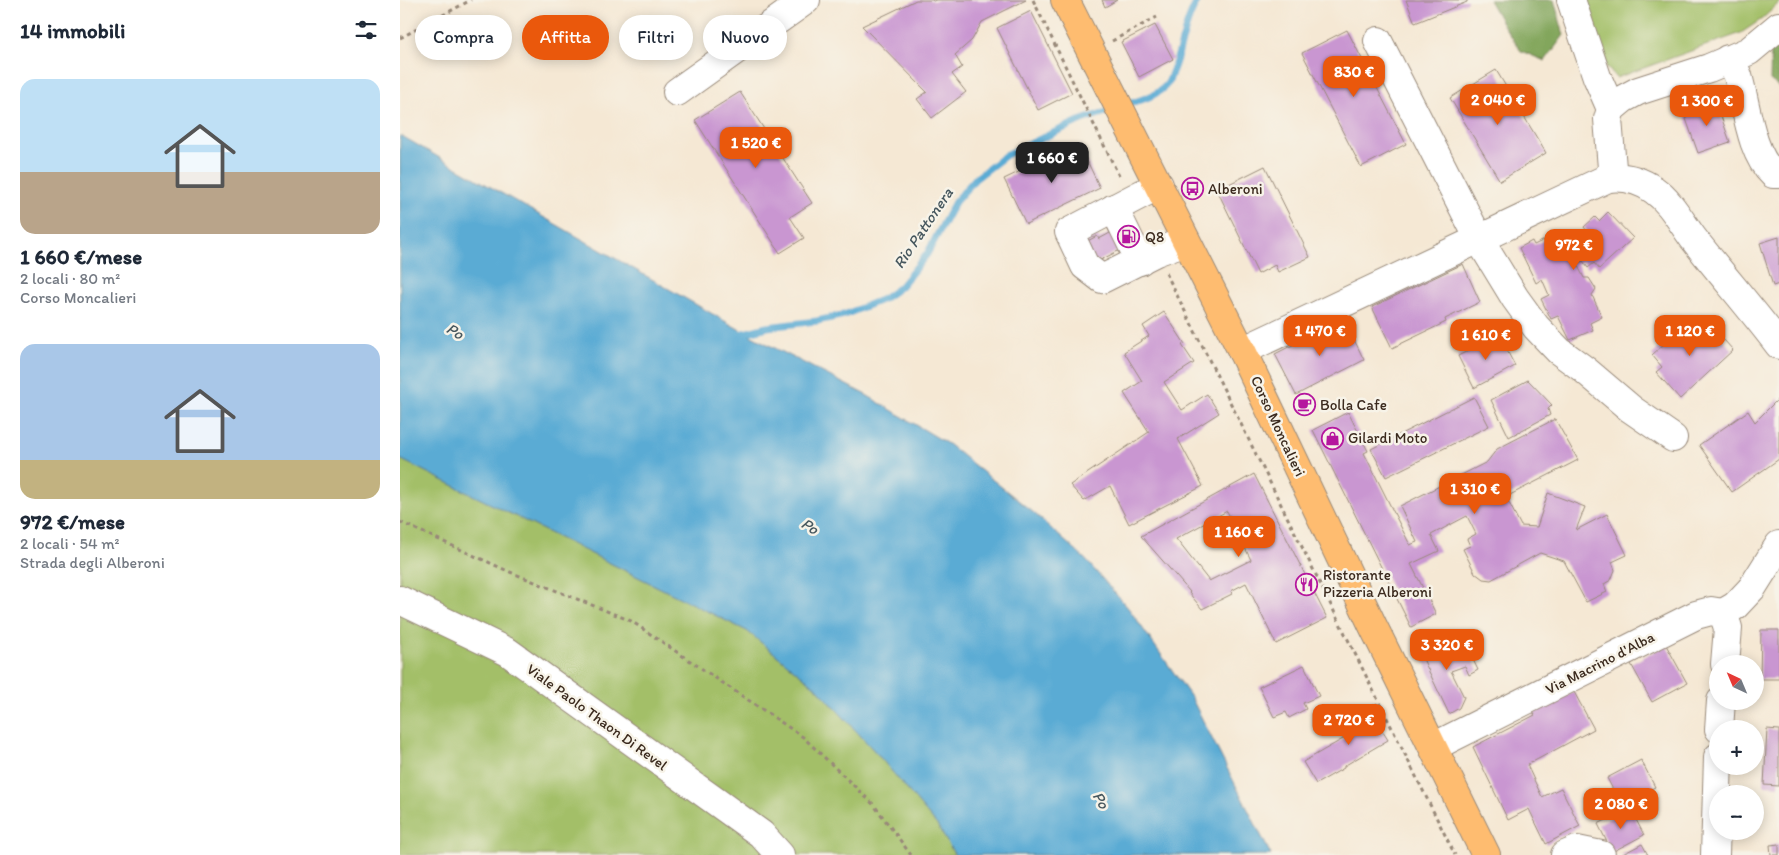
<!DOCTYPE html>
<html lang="it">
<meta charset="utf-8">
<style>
:root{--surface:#fff;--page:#f6f6f7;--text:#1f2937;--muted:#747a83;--accent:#ea580c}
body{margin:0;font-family:Itim,sans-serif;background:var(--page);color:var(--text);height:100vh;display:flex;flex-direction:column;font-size:19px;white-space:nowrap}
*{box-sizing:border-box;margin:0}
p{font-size:16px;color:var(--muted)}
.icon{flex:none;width:28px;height:28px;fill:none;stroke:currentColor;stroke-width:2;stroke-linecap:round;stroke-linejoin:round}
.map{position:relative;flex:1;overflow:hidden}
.drawer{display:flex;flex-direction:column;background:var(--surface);width:400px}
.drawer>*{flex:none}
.top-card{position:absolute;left:15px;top:15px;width:475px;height:45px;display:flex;gap:10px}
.needle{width:32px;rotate:316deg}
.controls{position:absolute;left:1309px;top:655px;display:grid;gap:10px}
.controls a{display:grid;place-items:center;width:55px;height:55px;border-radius:50%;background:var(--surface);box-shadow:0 2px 12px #0003;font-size:25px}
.price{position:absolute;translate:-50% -42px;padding:0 11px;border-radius:10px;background:var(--accent);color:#fff;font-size:16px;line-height:32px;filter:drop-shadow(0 1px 2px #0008)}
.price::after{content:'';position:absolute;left:50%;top:30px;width:15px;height:11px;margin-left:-8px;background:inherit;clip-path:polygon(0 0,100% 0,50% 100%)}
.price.selected{background:#222;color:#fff}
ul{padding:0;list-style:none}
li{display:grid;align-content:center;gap:10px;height:265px;padding:0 20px}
li span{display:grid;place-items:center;height:155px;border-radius:15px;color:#555}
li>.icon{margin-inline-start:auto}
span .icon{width:90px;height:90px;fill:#fffc;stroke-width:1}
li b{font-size:21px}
h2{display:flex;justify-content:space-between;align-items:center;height:60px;padding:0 20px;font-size:21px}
.chip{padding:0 18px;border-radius:22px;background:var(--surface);box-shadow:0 2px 12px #0003;font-size:18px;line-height:45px}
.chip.selected{background:var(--accent);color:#fff}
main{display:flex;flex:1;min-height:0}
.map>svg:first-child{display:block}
.green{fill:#a3bf67;stroke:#6f7442}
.forest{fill:#82a65c;stroke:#5e683d}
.water{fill:#5aabd4;stroke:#4a6a79}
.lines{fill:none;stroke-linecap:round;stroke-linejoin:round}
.stream{stroke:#5aabd4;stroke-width:7}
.building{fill:#c996d1;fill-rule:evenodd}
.minor-casing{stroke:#988979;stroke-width:30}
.major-casing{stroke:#988979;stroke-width:30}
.path{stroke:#988979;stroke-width:3;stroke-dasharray:4 4;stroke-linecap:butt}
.minor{stroke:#fff;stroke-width:28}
.major{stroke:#febc70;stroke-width:28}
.labels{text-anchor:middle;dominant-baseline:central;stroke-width:5;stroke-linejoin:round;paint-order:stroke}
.poi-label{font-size:15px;fill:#3b2a1e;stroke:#f7f3e8;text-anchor:start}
.street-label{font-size:15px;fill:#3b2a1e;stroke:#f7f3e8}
.water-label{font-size:16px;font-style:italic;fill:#46575e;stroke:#f7f3e8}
</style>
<main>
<section class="drawer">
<h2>14 immobili<svg class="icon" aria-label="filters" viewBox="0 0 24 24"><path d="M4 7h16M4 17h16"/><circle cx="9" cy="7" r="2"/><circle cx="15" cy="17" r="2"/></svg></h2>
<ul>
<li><span style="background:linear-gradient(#bfe0f5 60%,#b9a48a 0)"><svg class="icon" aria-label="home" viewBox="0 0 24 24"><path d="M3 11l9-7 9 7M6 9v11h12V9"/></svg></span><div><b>1 660 €/mese</b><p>2 locali · 80 m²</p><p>Corso Moncalieri</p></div></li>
<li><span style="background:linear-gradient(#a9c7e8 75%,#c2b280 0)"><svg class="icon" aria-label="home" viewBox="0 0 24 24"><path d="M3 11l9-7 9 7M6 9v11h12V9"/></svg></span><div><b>972 €/mese</b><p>2 locali · 54 m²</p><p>Strada degli Alberoni</p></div></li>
</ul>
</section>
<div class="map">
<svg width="1379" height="855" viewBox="0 0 1379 855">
<rect width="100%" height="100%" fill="#f7f3e8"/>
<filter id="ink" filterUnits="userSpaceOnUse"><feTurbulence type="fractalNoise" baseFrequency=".02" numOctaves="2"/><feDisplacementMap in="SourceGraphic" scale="10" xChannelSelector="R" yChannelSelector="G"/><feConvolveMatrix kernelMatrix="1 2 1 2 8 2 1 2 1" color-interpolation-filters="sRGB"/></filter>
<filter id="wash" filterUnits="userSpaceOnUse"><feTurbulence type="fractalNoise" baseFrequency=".0096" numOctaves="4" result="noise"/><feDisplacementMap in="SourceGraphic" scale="20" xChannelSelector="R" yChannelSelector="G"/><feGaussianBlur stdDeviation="1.12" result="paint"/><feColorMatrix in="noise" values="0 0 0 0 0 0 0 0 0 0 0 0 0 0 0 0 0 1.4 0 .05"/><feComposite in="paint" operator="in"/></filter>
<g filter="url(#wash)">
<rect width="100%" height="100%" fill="#f5e8d4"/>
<g class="green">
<polygon points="1182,0 1379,0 1379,3 1362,19 1341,33 1216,78 1206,66"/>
<polygon points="0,459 347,631 417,688 479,756 537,825 555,855 0,855"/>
</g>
<g class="forest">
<polygon points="1089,0 1154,0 1164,35 1145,61 1121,51 1104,26"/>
<polygon points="1379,42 1379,87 1370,80 1371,49"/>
</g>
<polygon class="water" points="0,135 344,332 468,396 548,444 634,513 685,559 729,609 791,697 871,855 555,855 537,825 479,756 417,688 347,631 0,459"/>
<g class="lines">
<g class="stream">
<path d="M725 105C738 101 758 96 767 84 770 81 771 74 773 70 782 47 785 21 798 0"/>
<polyline points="337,335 367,327 417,321 444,315 483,299 500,287 527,254 555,202 575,179 606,155 679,121 715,109"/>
</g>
</g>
<g id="blocks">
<g class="building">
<polygon points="516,0 532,0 533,1 536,0 626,0 582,22 572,40 555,55 562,67 552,74 566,92 532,118 517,99 527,92 462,26"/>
<polygon points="702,0 717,0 705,7"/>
<polygon points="1006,0 1067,0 1067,2 1015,23"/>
<polygon points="631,11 672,93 638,110 597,28"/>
<polygon points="755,25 773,59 739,77 721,42"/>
<polygon points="947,30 1006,144 961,167 902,53"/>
<polygon points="1096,70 1146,153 1100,181 1050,98"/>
<polygon points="340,92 412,203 390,217 404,238 380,253 295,120"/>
<polygon points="1316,102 1330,142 1298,153 1284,113"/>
<polygon points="680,146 700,188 626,224 604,179 665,150 666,152"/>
<polygon points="865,166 910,257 878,272 875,265 858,274 817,190"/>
<polygon points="1208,212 1233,238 1199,269 1194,263 1188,268 1183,261 1177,264 1184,278 1189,278 1196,289 1192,295 1202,317 1190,323 1193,330 1170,340 1158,316 1151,319 1141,299 1149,295 1142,279 1136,283 1119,248 1132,241 1134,245 1163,231 1172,251 1180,248 1176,242 1187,231 1184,227 1195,217 1199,221"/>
<polygon points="706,225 741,246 721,257 718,251 693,264 682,244 697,236 699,239 710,233"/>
<polygon points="1379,237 1379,284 1373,286 1360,243"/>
<polygon points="1063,264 1080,302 1045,319 1046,322 992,348 972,307"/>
<polygon points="764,312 785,344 782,345 794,363 764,382 782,410 807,394 819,413 778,439 803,486 729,524 710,486 684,501 670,485 749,432 724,393 742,381 724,352 749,336 743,326"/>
<polygon points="1294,316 1304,328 1298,333 1303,339 1314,329 1333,350 1280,399 1256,372 1262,367 1252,355"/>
<polygon points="944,319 964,360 896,395 875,354"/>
<polygon points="1099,335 1115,366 1074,388 1058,356"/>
<polygon points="1128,380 1152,405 1148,409 1150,415 1109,437 1091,400"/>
<polygon points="1074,397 1089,426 986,477 971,449"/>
<polygon points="1379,398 1379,459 1332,492 1299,445 1348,411 1355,422"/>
<polygon points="948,412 968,451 964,453 1010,545 1017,542 1000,506 1087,462 1097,449 1155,419 1178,460 1106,497 1121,526 1137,527 1148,493 1185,507 1176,530 1207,514 1227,555 1212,562 1215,570 1211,580 1204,584 1207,592 1186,602 1164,561 1140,553 1091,580 1083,579 1075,573 1063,549 1070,546 1067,539 1076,534 1067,516 1031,535 1039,551 1011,564 1036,614 1011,627 913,430"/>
<path d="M854 474 927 618 876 644 846 583 831 591 832 594 802 609 789 593 790 592 741 536ZM827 511 851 560 809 581 776 539Z"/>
<polygon points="1361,630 1379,630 1379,679 1360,679"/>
<polygon points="1063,639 1078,670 1069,675 1065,666 1051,671 1064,697 1059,708 1049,714 1016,644 1024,640 1037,643 1044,659 1058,655 1053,644"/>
<polygon points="1266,645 1287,683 1252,702 1231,664"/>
<polygon points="904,665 919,696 903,703 906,709 889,718 886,712 874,717 859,687"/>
<polygon points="1174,692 1194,729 1127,765 1142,797 1161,788 1180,826 1146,844 1129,809 1108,820 1073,747 1135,715 1133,712"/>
<polygon points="977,703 986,720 978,724 988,740 944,766 944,768 916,784 903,762 962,728 960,725 956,726 953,721 956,719 955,716"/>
<polygon points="1367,729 1379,730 1379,786 1364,785"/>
<polygon points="1241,760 1255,787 1221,805 1207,778"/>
<polygon points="1230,808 1244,835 1212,852 1198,824"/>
<polygon points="1242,844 1248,855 1221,855"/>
<polygon points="1379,844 1379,855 1371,855 1370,845"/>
</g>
</g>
</g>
<g filter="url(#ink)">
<use href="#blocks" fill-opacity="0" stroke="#988979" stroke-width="1"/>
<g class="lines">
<defs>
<g id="minor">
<polyline points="1171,0 1197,77 1211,109"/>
<polyline points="978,41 1079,239 1115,298 1136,327 1159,351 1185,370 1231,409 1273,438"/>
<path d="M1328 59C1331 65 1336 70 1338 76 1347 107 1350 152 1373 174H1379"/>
<polyline points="277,92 406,0"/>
<polyline points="1208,178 1212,168 1208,119 1211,109 1223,99 1238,91 1309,68 1349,51 1379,26"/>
<polyline points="759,185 669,232 685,266 702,279 756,252 786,241"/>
<polyline points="714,208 740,261"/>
<path d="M842 351 1208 178C1225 176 1240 180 1254 190 1271 202 1281 222 1293 238 1321 274 1351 308 1379 345"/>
<polyline points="0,600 108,652 361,834 380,855"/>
<polyline points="1323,613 1335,606 1352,588 1379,545"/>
<polyline points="1319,729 1321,701"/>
<polyline points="1033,747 1296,615 1311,611 1323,613 1328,628 1325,664"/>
<polyline points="1165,855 1177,850 1201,855"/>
<polyline points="1315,855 1318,757"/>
</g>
<polyline id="major" points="665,0 842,351 973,626 1086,855"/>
</defs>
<use href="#minor" class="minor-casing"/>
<use href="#major" class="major-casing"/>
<g class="path">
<polyline points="633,0 720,178"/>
<polyline points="0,38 71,0"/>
<polyline points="712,41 757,17"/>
<polyline points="766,273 1055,855"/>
<polyline points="0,522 110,572 231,621 403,737 474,805 511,855"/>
</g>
<use href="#minor" class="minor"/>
<use href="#major" class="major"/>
</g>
</g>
<defs>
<symbol id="bus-ring" viewBox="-11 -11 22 22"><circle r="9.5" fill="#f7f3e8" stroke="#b5179e" stroke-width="1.5"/><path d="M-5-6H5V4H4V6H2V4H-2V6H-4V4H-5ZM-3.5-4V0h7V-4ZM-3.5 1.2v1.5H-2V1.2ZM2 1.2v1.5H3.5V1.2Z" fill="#b5179e"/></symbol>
<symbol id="fuel-ring" viewBox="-11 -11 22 22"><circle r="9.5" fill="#f7f3e8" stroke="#b5179e" stroke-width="1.5"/><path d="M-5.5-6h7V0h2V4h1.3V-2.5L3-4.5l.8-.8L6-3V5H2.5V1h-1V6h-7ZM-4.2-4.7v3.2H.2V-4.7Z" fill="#b5179e"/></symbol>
<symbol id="cafe-ring" viewBox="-11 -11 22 22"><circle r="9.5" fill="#f7f3e8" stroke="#b5179e" stroke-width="1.5"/><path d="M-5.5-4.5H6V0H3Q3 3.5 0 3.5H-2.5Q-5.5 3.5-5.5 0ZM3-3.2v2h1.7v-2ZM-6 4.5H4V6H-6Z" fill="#b5179e"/></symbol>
<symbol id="shop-ring" viewBox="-11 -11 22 22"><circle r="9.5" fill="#f7f3e8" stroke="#b5179e" stroke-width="1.5"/><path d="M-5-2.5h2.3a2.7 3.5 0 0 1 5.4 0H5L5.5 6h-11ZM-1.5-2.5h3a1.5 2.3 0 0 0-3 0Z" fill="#b5179e"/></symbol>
<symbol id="restaurant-ring" viewBox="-11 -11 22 22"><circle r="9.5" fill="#f7f3e8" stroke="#b5179e" stroke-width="1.5"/><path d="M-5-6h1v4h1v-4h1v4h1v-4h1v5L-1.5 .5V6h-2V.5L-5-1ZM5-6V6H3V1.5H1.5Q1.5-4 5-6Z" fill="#b5179e"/></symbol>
</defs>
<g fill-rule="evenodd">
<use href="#bus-ring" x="780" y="176" width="25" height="25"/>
<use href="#fuel-ring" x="716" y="224" width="25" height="25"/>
<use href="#cafe-ring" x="892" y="392" width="25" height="25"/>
<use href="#shop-ring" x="920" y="426" width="25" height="25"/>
<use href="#restaurant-ring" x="894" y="572" width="25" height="25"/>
</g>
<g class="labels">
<g class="poi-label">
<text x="808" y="189">Alberoni</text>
<text x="745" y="237">Q8</text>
<text x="920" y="405">Bolla Cafe</text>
<text x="948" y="438">Gilardi Moto</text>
<text x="923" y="575">Ristorante<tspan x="923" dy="17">Pizzeria Alberoni</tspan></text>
</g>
<g class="street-label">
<text transform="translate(878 426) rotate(65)">Corso Moncalieri</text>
<text transform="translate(1200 663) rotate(-27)">Via Macrino d'Alba</text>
<text transform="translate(197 717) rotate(36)">Viale Paolo Thaon Di Revel</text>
</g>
<g class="water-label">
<text transform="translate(523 228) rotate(-56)">Rio Pattonera</text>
<text transform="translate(55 331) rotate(30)">Po</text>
<text transform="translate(410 526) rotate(32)">Po</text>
<text transform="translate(701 800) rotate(59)">Po</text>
</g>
</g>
</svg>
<div class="controls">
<a><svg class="needle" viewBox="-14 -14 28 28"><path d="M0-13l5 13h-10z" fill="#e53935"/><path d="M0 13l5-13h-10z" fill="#747a83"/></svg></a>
<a>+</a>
<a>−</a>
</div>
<b class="price" style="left:954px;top:98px">830 €</b>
<b class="price" style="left:1098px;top:126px">2 040 €</b>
<b class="price" style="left:1307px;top:127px">1 300 €</b>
<b class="price" style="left:356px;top:169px">1 520 €</b>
<b class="price selected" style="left:652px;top:184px">1 660 €</b>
<b class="price" style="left:1174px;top:271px">972 €</b>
<b class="price" style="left:920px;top:357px">1 470 €</b>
<b class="price" style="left:1290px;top:357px">1 120 €</b>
<b class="price" style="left:1086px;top:361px">1 610 €</b>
<b class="price" style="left:1075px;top:515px">1 310 €</b>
<b class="price" style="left:839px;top:558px">1 160 €</b>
<b class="price" style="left:1047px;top:671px">3 320 €</b>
<b class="price" style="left:949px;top:746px">2 720 €</b>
<b class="price" style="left:1221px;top:830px">2 080 €</b>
<div class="top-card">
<a class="chip">Compra</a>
<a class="chip selected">Affitta</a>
<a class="chip">Filtri</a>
<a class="chip">Nuovo</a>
</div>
</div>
</main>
